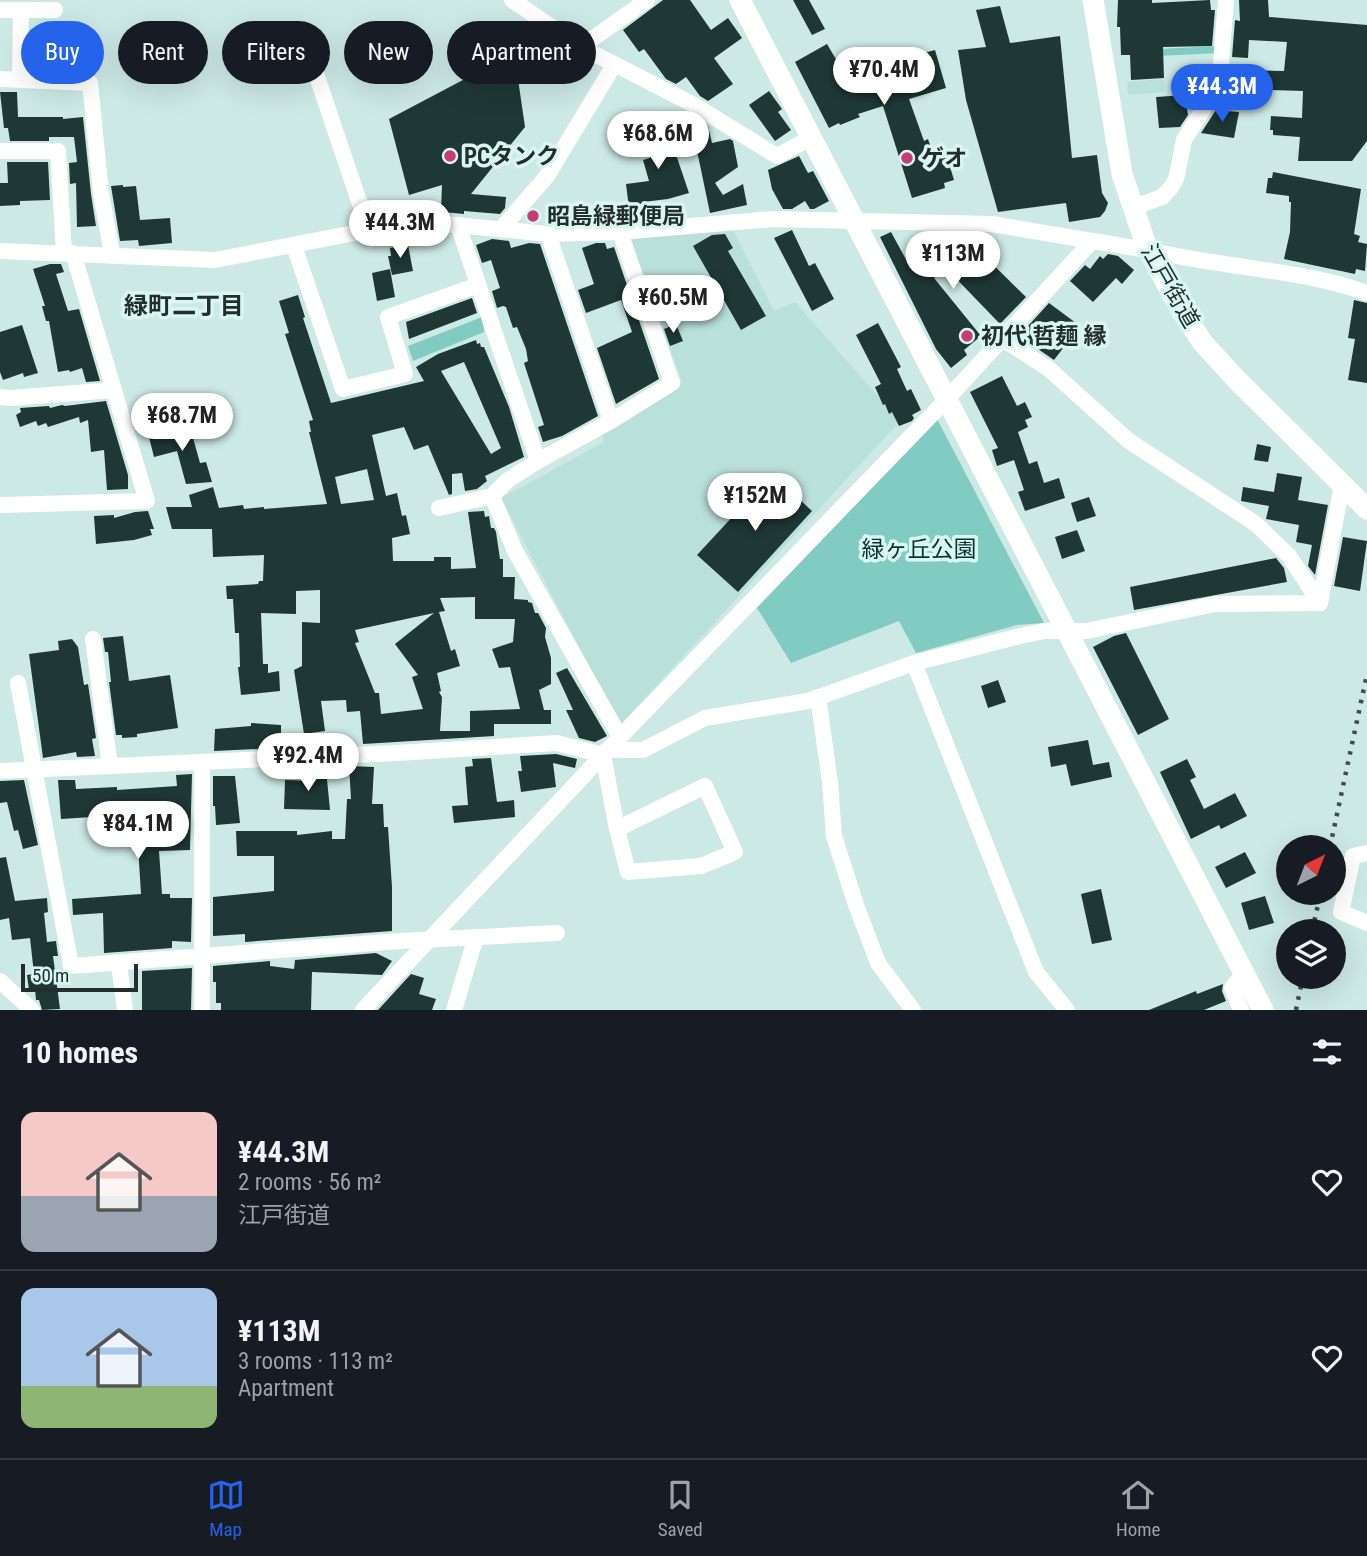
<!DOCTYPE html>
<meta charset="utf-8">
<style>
:root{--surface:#171b24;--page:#20242c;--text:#f1f3f6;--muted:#9ea1a6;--line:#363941;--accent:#2563eb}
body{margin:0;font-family:"Roboto Condensed","Noto Sans JP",sans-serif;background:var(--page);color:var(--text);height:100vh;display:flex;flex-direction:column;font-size:26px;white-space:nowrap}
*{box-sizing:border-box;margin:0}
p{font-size:23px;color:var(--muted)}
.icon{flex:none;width:38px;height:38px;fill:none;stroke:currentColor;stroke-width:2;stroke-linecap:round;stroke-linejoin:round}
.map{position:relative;height:1010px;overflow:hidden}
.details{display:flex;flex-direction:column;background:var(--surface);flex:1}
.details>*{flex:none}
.banner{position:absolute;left:21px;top:21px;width:700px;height:63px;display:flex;gap:14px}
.needle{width:46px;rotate:42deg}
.buttons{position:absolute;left:1276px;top:835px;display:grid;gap:14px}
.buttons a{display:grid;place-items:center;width:70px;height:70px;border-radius:50%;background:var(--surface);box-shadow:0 7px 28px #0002;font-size:35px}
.scale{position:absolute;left:21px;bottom:18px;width:117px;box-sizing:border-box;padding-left:7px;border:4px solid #232e2d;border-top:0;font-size:19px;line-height:24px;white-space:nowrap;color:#232e2d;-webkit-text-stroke:5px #d9f6f2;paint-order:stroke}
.price{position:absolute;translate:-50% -60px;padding:0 16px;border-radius:24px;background:#fff;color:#222;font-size:23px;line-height:46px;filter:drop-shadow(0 2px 4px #0008)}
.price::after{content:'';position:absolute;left:50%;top:42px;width:21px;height:16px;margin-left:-10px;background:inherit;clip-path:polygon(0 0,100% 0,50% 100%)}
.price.selected{background:var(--accent);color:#fff}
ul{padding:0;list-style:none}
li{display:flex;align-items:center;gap:21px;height:175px;padding:0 21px}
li+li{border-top:2px solid var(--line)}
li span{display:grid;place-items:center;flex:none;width:196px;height:140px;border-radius:14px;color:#555}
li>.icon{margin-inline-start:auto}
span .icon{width:84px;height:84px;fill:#fffc;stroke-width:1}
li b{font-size:30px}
h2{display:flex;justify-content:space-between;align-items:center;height:84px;padding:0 21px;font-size:30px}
.pill{padding:0 24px;border-radius:32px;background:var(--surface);box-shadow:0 7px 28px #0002;font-size:24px;line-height:63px}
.pill.selected{background:var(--accent);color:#fff}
.tabs{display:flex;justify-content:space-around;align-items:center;height:98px;border-top:2px solid var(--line);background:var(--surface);font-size:19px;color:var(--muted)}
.tabs a{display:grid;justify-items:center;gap:4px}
.tabs .selected{color:var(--accent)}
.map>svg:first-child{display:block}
.built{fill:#bae0da}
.green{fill:#81cbc2}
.building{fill:#1f3835;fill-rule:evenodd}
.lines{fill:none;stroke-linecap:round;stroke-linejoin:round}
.street{stroke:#fff;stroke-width:16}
.secondary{stroke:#fff;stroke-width:21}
.rail{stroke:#3f4d4b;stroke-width:4.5;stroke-dasharray:3.5 7;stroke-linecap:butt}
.poi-dot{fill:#c53c76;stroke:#d9f6f2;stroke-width:2.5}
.labels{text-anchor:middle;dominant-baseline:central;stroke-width:7;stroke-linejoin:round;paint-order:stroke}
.poi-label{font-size:23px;font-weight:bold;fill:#232e2d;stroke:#d9f6f2;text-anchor:start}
.street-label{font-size:23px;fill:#232e2d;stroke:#d9f6f2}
.park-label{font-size:23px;fill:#043430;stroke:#d9f6f2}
.neighbourhood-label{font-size:24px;font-weight:bold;fill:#232e2d;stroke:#d9f6f2}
</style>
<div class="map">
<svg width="1367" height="1010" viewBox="0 0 1367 1010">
<rect width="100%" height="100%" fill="#cce9e5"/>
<g class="built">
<polygon points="1164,79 1165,92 1128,95 1127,82"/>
<polygon points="729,222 774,311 795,302 900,421 620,725 501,498 604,442 599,427 682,382 628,232"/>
</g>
<g class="green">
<polygon points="1219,46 1219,53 1158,56 1157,49"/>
<polygon points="482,317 484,332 413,361 408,346"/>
<polygon points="937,419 1044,623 1017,625 916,653 899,621 791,663 757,608"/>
</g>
<g class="building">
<polygon points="663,0 690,0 711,30 728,18 742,38 714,58 733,84 708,101 700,96 686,77 676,84 666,79 644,49 639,52 623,30"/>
<polygon points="793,0 809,0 825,29 812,35"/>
<polygon points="1118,0 1152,0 1152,3 1210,0 1211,10 1215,10 1212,46 1163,47 1164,78 1131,80 1130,55 1121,55 1120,27 1117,27"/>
<polygon points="1239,0 1268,0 1269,17 1367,25 1367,141 1352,161 1298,161 1300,137 1273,135 1273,130 1270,130 1271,116 1302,118 1303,91 1271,90 1271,86 1239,85 1239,70 1284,71 1287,42 1249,40 1248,58 1232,57 1235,20 1240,21"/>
<polygon points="1000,6 1010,43 1060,36 1072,158 1097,155 1102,193 1108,203 1105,211 1100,217 1069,222 1066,203 998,212 966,100 958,50 986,47 976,10"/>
<polygon points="827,44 844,73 847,71 852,81 856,79 854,72 935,50 946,88 909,99 924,141 928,139 933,154 945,150 954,180 944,183 945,188 912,198 883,106 858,114 860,117 840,125 839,123 829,128 795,62"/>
<polygon points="497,62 515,80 518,79 525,127 471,194 506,197 505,208 500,214 464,211 464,214 443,212 441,210 442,185 409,195 389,119"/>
<polygon points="769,91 782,109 778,112 791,130 775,141 749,105"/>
<polygon points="0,92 17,92 18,117 63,117 63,119 83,117 91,194 96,226 77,227 76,183 70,184 69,163 77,162 74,137 49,137 49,141 10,141 8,128 4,128"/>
<polygon points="1185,95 1188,115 1180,127 1159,128 1156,97"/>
<polygon points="1216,110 1239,112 1234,138 1201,133"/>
<polygon points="699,121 708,126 712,143 730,139 733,141 738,167 715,183 723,195 743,184 747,205 710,213 691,122"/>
<polygon points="666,125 689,193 668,199 643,202 644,206 629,208 626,184 649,181 643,160 650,158 642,133"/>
<polygon points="799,156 808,173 813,171 829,201 814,209 810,209 805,201 792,209 783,209 772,189 768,170"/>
<polygon points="7,162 48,162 50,200 20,201 20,205 0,206 0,183 8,183"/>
<polygon points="1273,172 1361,189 1354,234 1360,236 1358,242 1367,244 1365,271 1356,269 1355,274 1284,259 1290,232 1291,202 1289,202 1289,196 1266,193 1268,178 1272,178"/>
<polygon points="123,185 123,187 136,186 140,220 170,218 172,243 139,246 138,240 120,241 111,186"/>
<polygon points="792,230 809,266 815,263 834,299 812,311 774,238"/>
<polygon points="891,232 909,265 937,237 945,245 957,234 962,234 1026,297 1000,324 946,268 934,278 981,336 964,350 967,355 951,368 936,349 880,237"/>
<polygon points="725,234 733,248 728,251 766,316 741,330 693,246 712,235"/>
<polygon points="492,239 509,241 511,248 529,243 540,244 598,416 562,436 543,442 538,427 544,425 524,363 528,361 526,349 517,327 513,328 506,307 503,306 497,308 492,291 500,288 491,260 482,263 476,245"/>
<polygon points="596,243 605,243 607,249 614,247 659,379 616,404 597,348 632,332 621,300 586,313 578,290 594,284 582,248"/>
<polygon points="408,245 413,271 392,275 388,256 391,256 390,248"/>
<polygon points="1108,254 1118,256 1134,270 1122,284 1116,278 1093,302 1070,281 1085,265 1090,269 1100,256 1103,259"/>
<polygon points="50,264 61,264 64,272 56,274 68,311 79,309 100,381 86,382 82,368 70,372 69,370 58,372 49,321 46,321 42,306 45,306 33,269"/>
<polygon points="390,269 395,297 377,301 372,273"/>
<path d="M298 295 305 317 303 318 331 403 424 381 416 367 438 354 476 340 477 344 480 343 481 347H484L509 407 524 457 485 476 487 481 477 489 465 491 462 473 452 474V494L449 495 428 445 414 450 404 427 372 435 386 496 397 493 402 516 406 515 410 534 392 538 393 561H434V557H451V569L476 568 468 512 484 511 485 517 489 516 491 528H494L496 532 500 559H503V577H515L514 599 528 600V602L532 603 535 613H538L546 628 545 637 551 658V684L539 690 544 710H551V724H494V736L363 744 360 711 347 712 346 700 321 701 325 731 304 734 294 670 302 666V622L320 623V590L296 591V614L261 613 263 664H268V673L279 671 280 691 241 695 238 667H240L239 633H235L233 599H227L226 586 258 584 259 581H263L264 555 213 557 212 529H172L166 507H192L189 495 213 487 219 508 243 505 244 509 264 507V509L327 504 309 432H311L309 421 313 420 285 334 289 333 279 301ZM464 362 501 448 491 454 441 371ZM367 469 374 500 341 504 335 477ZM475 597V619H515L513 642 492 649 499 668 510 667 520 709 470 711V731H440L442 697 439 692 441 691 437 673 460 666 455 649 451 651 439 612 445 611 440 598ZM434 613 395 644 418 675 412 677 423 709 381 714 379 693H375L355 643 359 642 355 630Z"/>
<polygon points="472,298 477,313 409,339 406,322"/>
<polygon points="1354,300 1367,303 1367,383 1348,380 1355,339 1348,338"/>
<polygon points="1049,303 1080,326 1054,360 1019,336"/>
<polygon points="878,323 901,367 897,369 907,391 911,389 921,410 912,415 914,418 912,421 899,426 892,412 889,414 885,404 883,405 875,387 881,384 856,335"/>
<polygon points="676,324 683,341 670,346 664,329"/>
<polygon points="22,325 38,373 24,377 23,373 3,380 0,372 0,332"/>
<polygon points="1002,376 1017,406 1025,402 1032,417 1025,420 1028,427 1018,432 1029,464 1037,461 1044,483 1059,478 1065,498 1025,511 1018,492 1024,490 1014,460 997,466 992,450 998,448 970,392"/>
<polygon points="106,401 128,475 128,489 107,490 104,450 91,452 88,420 80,423 79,417 48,427 46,423 38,426 36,421 20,427 16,415 21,412 20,408 49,406 50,408 62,405 65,406"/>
<polygon points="190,427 200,463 206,462 212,482 186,484 177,451 154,457 148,433 160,430 164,434"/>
<polygon points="1257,444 1271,447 1268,462 1254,460"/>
<polygon points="1277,473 1302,477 1298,500 1328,505 1315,575 1308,566 1312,545 1296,542 1299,525 1266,519 1269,506 1241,501 1243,487 1274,492"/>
<polygon points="772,474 812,511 738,592 697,555"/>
<polygon points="1089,497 1096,516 1077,522 1071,503"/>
<polygon points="148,511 154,529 150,529 152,535 134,540 96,544 94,516 114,515 114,518 135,512"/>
<polygon points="1077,530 1085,551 1062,559 1055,537"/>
<polygon points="1343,537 1367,541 1360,591 1334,586"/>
<polygon points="1276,558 1284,568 1287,582 1134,610 1130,587"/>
<polygon points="1126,633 1169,719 1138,735 1093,647 1114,636"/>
<polygon points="123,636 129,681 170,675 178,728 137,734 137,737 122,738 122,735 116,735 109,682 111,682 108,652 105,652 103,638"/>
<polygon points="72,639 78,647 84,685 88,684 96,738 92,739 95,756 77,757 76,752 43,758 29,654 59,650 58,641"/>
<polygon points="567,668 607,736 595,742 579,738 566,710 573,710 556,673"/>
<polygon points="998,680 1006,702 988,708 981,686"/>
<polygon points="251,723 281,725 281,748 214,751 215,729 251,726"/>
<polygon points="1088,740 1093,765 1109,762 1112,777 1071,786 1066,764 1051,767 1048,747"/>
<polygon points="556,754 577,759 575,768 553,763 556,787 521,792 518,771 522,771 520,756"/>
<polygon points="491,758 497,802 514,800 515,817 454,823 452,806 468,805 465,767 473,766 472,759"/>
<polygon points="1187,759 1196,777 1190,780 1204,809 1235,793 1247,816 1221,829 1219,825 1191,839 1160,772"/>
<polygon points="349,766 374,767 372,804 383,804 384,827 388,827 392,887 392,931 245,942 245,934 213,936 213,897 274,891 274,856 237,856 236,831 297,831 297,835 332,831 332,839 345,839 347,799 351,799"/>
<polygon points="326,769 330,810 284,809 285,780 312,781 312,772"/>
<polygon points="192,774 190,850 159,851 162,894 170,894 170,898 192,898 191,942 172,941 172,948 104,953 103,913 73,915 72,899 141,894 137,830 93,829 92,817 61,819 58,780 75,780 76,789 117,787 117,790 177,786 176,775"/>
<polygon points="213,776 235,776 240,823 216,825 215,806 213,806"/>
<polygon points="24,780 38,845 23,849 18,830 14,831 7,802 0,803 0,781"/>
<polygon points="1245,852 1256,873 1226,888 1215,867"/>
<polygon points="6,857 15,901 47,898 48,912 44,913 47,942 56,941 58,956 53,956 60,1009 42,1010 39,1000 36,1000 35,989 29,990 27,975 34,974 30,938 12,940 9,918 0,920 0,858"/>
<polygon points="1101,889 1112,940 1092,944 1081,894"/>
<polygon points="1265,896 1274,923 1249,930 1241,903"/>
<polygon points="376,953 392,961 382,975 312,972 311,1010 221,1010 221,1003 216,1003 216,982 213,982 213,966 270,961 270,966 294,969 295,960"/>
<polygon points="192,968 191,1010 142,1010 142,971"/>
<polygon points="411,974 424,978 419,994 436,999 432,1010 378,1010"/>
<polygon points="1223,984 1222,991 1226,1001 1204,1010 1149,1010 1196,991 1197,994"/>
</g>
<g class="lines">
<g class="street">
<polyline points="512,0 581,47 694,105 777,156 811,138"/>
<polyline points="0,10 55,10"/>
<polyline points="301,29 369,231"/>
<polyline points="581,47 647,0"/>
<polyline points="0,79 90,83 101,193 112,254"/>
<polyline points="20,79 21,10"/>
<polyline points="0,151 58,151 64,253"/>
<polyline points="1132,208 1162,197 1170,189 1176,179 1184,140 1215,91 1220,76 1226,0"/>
<polyline points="458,225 538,461"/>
<polyline points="501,229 547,176 614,65"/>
<polyline points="548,234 611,421"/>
<polyline points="294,246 343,389 405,374 388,317 478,285"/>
<polyline points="0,251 215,260 416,221 548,234 620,232 774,219 992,224 1092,241"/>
<polyline points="1001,338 1049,369 1129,441 1256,524 1289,556 1320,603"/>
<polyline points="0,397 11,398 114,390"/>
<polyline points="492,496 515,551 620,737"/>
<polyline points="0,505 147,501 73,253"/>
<polyline points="439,508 492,496 508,480 538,461 611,421 672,383 620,232"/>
<polyline points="93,639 110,766"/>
<polyline points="914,663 1036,972 1067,1010"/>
<polyline points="18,683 71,966 400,941 557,933"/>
<polyline points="818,697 830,782 834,836 856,905 878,963 913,1010"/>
<polyline points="607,750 643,750 705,718 808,701 914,663 1016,637 1044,631 1087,631 1215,604 1320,603 1342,485"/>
<polyline points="603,755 617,829 628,872 701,866 735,852 705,786 617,829"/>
<polyline points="0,771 397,753 557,743 603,755"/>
<polyline points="1367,853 1353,856 1341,912 1367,923"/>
<polyline points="119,964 125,1010"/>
<polyline points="0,981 32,1010"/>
<polyline points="202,1010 202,762"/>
<path d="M363 1010 620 737 947 399 1092 241C1135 247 1177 257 1219 263 1269 271 1320 276 1367 293"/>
<polyline points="454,1010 476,937"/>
<polyline points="1241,1010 1232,988 1244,973"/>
</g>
<g class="secondary">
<polyline points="740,0 1263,1010"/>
<polyline points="1093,0 1122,174 1147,248 1183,313 1203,343 1236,379 1367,509"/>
</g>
<g class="rail">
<polyline points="1330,847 1367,674"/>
<polyline points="1312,931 1321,892"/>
<polyline points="1296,1010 1303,976"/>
</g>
</g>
<g class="poi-dot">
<circle cx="450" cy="156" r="7"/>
<circle cx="907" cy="158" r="7"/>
<circle cx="533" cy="216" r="7"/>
<circle cx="967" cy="336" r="7"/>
</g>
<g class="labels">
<g class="poi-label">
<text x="464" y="156">PCタンク</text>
<text x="921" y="158">ゲオ</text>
<text x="547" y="216">昭島緑郵便局</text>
<text x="981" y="336">初代 哲麺 縁</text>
</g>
<g class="street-label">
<text transform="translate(1170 286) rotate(60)">江戸街道</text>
</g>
<g class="park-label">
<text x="919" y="549">緑ヶ丘公園</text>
</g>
<g class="neighbourhood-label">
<text x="184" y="306">緑町二丁目</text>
</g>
</g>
</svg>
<div class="buttons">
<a><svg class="needle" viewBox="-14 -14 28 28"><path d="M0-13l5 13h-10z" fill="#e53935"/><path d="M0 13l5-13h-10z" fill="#9ea1a6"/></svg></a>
<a><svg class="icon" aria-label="layers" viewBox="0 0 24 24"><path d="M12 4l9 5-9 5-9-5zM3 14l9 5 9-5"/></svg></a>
</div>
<div class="scale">50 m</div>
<b class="price" style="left:884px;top:107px">¥70.4M</b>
<b class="price selected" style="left:1222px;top:124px">¥44.3M</b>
<b class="price" style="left:658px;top:171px">¥68.6M</b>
<b class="price" style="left:400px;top:260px">¥44.3M</b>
<b class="price" style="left:953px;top:291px">¥113M</b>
<b class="price" style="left:673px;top:335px">¥60.5M</b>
<b class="price" style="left:182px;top:453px">¥68.7M</b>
<b class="price" style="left:755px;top:533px">¥152M</b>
<b class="price" style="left:308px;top:793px">¥92.4M</b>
<b class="price" style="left:138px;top:861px">¥84.1M</b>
<div class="banner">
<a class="pill selected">Buy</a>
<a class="pill">Rent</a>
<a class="pill">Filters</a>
<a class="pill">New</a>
<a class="pill">Apartment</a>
</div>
</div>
<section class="details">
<h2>10 homes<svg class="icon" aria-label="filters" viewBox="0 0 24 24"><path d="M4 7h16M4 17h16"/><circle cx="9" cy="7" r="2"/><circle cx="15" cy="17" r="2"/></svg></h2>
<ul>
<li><span style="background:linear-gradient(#f6c9c9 60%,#9aa5b1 0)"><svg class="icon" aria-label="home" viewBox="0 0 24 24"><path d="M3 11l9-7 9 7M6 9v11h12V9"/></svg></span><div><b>¥44.3M</b><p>2 rooms · 56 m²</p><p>江戸街道</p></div><svg class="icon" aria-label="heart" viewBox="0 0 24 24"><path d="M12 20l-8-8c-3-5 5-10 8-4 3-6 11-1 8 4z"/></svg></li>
<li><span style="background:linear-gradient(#a9c7e8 70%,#8fb573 0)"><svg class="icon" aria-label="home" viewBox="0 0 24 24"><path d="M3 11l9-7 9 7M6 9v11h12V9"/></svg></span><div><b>¥113M</b><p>3 rooms · 113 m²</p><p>Apartment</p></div><svg class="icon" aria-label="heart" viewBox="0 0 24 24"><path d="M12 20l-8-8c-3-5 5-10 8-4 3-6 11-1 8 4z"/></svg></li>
</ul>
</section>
<nav class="tabs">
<a class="selected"><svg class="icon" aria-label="map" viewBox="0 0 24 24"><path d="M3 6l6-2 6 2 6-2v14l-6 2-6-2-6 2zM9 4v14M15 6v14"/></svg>Map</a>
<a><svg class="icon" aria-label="saved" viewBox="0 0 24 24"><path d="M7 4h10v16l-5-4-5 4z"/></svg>Saved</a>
<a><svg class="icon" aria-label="home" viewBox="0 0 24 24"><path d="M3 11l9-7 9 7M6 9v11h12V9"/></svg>Home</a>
</nav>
